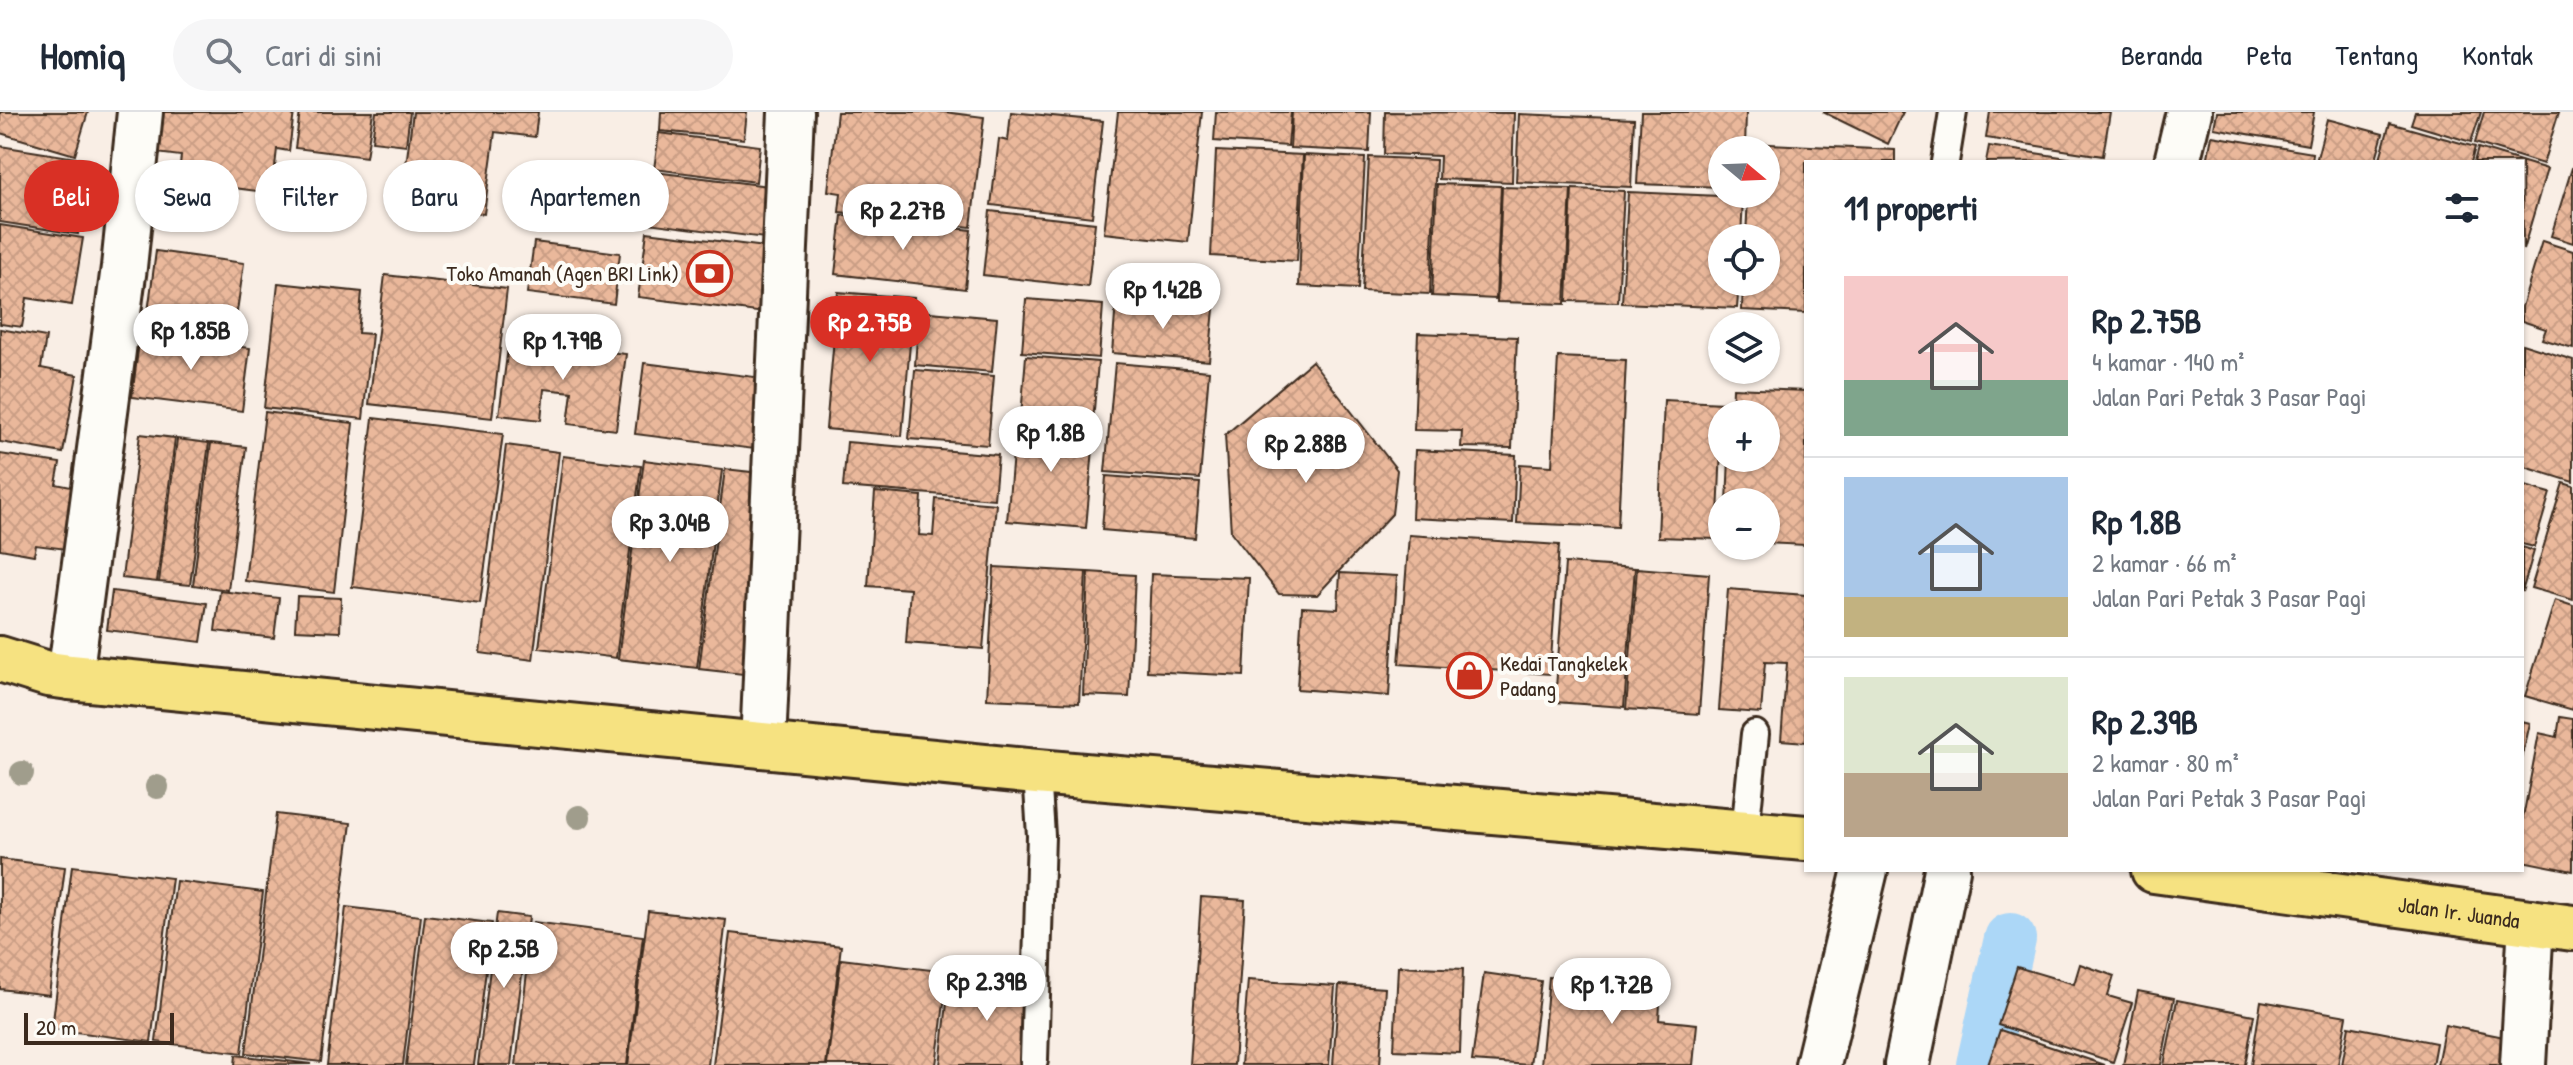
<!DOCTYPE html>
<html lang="id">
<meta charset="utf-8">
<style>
:root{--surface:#fff;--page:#f6f6f7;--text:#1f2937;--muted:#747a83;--line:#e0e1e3;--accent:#d93025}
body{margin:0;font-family:"Patrick Hand",sans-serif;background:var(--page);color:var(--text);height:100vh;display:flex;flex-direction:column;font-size:30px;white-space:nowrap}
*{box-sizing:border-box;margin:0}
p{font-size:26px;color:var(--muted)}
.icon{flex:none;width:44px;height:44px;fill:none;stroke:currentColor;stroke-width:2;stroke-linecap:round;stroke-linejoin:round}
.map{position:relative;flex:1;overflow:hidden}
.side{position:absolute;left:1804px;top:48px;width:720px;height:712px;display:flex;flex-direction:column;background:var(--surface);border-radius:0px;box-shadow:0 2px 6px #0004}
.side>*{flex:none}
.banner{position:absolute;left:24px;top:48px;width:760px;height:72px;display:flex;gap:16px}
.needle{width:52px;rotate:109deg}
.fabs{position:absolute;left:1708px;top:24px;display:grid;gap:16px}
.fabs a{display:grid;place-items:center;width:72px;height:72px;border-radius:50%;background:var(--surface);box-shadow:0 2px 6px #0004;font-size:40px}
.scale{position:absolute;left:24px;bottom:20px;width:150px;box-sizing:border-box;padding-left:8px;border:4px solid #3b2a1e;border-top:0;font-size:22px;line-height:28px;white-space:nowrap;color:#3b2a1e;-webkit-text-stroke:6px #fdfcf7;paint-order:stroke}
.price{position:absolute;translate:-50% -68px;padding:0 18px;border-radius:28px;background:#fff;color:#222;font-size:26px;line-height:52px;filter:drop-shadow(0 2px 4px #0008)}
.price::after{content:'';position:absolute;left:50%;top:48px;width:24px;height:18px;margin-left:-12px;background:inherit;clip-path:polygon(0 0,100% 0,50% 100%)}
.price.on{background:var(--accent);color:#fff}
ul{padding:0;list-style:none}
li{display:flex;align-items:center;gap:24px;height:200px;padding:0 40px}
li+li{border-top:2px solid var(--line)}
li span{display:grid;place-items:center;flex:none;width:224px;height:160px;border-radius:0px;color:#555}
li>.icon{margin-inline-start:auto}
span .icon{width:96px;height:96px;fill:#fffc;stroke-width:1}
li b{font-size:34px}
h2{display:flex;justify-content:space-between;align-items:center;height:96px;padding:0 40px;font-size:34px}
.tag{padding:0 28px;border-radius:36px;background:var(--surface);box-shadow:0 2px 6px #0004;font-size:28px;line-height:72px}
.tag.on{background:var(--accent);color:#fff}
header{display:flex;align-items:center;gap:48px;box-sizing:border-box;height:112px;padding:0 40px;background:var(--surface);border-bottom:2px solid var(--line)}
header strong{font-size:38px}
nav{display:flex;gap:44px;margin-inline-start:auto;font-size:28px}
.search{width:560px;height:72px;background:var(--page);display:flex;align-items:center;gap:20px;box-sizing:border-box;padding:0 28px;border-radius:44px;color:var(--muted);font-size:30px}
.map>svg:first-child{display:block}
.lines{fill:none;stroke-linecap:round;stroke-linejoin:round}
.canal{stroke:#acd7f7;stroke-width:52}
.building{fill:url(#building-cross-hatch);stroke:#3b2a1e;stroke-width:2}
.service-casing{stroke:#3b2a1e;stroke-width:32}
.minor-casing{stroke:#3b2a1e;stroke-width:50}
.secondary-casing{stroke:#3b2a1e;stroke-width:50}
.primary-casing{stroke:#3b2a1e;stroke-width:50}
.service{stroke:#fdfcf7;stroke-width:26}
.minor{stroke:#fdfcf7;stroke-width:44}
.secondary{stroke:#fdfcf7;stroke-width:44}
.primary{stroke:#f6e281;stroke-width:44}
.tree{fill:#a09d8c}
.labels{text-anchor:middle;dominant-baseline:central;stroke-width:8;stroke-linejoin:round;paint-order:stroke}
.poi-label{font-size:22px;fill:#3b2a1e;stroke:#fdfcf7;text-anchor:end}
.street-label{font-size:22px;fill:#3b2a1e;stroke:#fdfcf7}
</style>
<header>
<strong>Homiq</strong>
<div class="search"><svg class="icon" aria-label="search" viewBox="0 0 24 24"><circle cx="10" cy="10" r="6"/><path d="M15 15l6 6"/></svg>Cari di sini</div>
<nav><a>Beranda</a><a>Peta</a><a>Tentang</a><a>Kontak</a></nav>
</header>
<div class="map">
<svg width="2573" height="953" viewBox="0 0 2573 953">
<defs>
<pattern id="building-cross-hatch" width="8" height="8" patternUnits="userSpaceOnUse" patternTransform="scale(2)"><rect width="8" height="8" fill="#eab89b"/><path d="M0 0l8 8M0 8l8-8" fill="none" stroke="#ca9e85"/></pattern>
</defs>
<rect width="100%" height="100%" fill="#f9eee5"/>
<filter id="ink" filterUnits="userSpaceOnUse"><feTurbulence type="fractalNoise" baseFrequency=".0125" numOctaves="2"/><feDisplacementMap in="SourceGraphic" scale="16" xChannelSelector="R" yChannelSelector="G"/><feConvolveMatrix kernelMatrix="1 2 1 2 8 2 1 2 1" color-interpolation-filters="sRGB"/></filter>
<g filter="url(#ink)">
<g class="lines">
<polyline class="canal" points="1982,953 2010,827"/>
</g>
<g class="building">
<polygon points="0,0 88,0 75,43 0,21"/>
<polygon points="161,0 294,0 289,39 277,37 272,81 178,69 181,44 156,41"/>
<polygon points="300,0 373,0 366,45 295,36"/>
<polygon points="376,0 410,0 406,33 372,29"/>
<polygon points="413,0 538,0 535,25 495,20 484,102 401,91"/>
<polygon points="661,0 747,0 744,27 660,19"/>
<polygon points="837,0 944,0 984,5 971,115 839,100 841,81 828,79"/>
<polygon points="1011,0 1103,9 1092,105 991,93 999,27 1008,29"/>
<polygon points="1118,0 1202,0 1188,130 1104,121"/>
<polygon points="1216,0 1291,0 1288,34 1214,29"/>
<polygon points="1292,0 1371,0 1369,40 1290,36"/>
<polygon points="1385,0 1514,1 1512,70 1439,67 1440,44 1384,42"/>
<polygon points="1641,0 1746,0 1745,38 1722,38 1722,75 1637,72"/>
<polygon points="1823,0 1903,0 1888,32"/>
<polygon points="1990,0 2110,0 2103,44 1986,26"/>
<polygon points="2217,0 2314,0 2308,33 2214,16"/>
<polygon points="2415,0 2481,0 2471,30 2411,12"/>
<polygon points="2484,0 2559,0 2543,52 2475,31"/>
<polygon points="1519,2 1634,7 1631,75 1516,70"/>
<polygon points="2327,7 2383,22 2375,50 2316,50"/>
<polygon points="2390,11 2475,35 2471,50 2379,50"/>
<polygon points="659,21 760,34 756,70 654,57"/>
<polygon points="2212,24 2313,41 2312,50 2207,50"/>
<polygon points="1750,31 1895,38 1895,50 1806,50 1806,201 1742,198 1743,170 1766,170 1766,126 1746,126 1748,82 1766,82 1766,38 1750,38"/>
<polygon points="0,34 89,48 78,122 0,110"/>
<polygon points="1989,34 2088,49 1986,50"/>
<polygon points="2478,36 2547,57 2523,138 2522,50 2474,50"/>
<polygon points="1216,39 1303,43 1297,149 1211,144"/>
<polygon points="1304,43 1365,46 1358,177 1299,174"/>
<polygon points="1369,45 1436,48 1430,182 1362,179"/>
<polygon points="2572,56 2573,57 2573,131 2551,124"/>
<polygon points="654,60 778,75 772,127 647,111"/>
<polygon points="1437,72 1501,74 1496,187 1432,184"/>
<polygon points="1502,75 1571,77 1565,192 1497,190"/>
<polygon points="1572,77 1624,79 1618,190 1567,189"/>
<polygon points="1628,80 1743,85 1741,126 1722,126 1722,170 1739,170 1737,196 1622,191"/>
<polygon points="990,99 1095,111 1088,175 983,163"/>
<polygon points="842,103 971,118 965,177 835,162"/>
<polygon points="0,113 83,126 72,193 27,186 22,215 0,212"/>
<polygon points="647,120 781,137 773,202 638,185"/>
<polygon points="2542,129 2573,139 2573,236 2542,227 2546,217 2522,209 2522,195"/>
<polygon points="534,130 620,141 614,192 527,181"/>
<polygon points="156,139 244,151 234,220 147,208"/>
<polygon points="385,163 507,177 492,306 369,292"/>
<polygon points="278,171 362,180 358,221 372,222 363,307 264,296"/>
<polygon points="838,180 914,186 902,324 826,317"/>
<polygon points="1026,187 1103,193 1099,246 1022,240"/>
<polygon points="1116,190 1214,197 1209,249 1112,241"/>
<polygon points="919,199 997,206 992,260 915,253"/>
<polygon points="0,217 46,225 41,256 77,263 63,341 0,330"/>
<polygon points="1418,221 1517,225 1512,336 1461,335 1462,319 1414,318"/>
<polygon points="140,222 250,236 242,299 132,285"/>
<polygon points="509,228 626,242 616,318 568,312 572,280 544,277 541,308 499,303"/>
<polygon points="2522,232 2573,248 2573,370 2522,354"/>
<polygon points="1026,244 1098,250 1093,310 1021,304"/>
<polygon points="1558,245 1626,248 1618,415 1517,411 1520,352 1552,354"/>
<polygon points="1312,249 1397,358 1392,402 1317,483 1279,482 1231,420 1225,323"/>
<polygon points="644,251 763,266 754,337 635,322"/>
<polygon points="1115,251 1209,259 1200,367 1105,360"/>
<polygon points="915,258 994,264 988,333 909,327"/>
<polygon points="1733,276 1806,279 1806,433 1766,431 1766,390 1727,390 1729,346 1766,346 1766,302 1732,302"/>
<polygon points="1664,288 1723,291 1717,427 1658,425"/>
<polygon points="265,300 353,311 334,480 245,469"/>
<polygon points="373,306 503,322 480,491 352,475"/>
<polygon points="1016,308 1095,314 1086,416 1007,409"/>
<polygon points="140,322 175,326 157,470 122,466"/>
<polygon points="177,327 209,331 190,473 159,470"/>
<polygon points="847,330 998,343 994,387 843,375"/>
<polygon points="211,331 246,335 228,478 193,473"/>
<polygon points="506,333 559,340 533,548 480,541"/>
<polygon points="1415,338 1516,343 1513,411 1412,406"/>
<polygon points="0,342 60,351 56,372 76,376 66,437 36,433 34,443 0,437"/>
<polygon points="563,344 641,354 616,546 539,536"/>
<polygon points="644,348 722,358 697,556 618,547"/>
<polygon points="725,357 768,362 743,562 699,557"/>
<polygon points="1106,364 1200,371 1195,426 1102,418"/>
<polygon points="2563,371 2573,374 2573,488 2531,476"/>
<polygon points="2522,373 2550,381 2534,435 2522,432"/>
<polygon points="875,380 922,384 919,423 933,424 936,387 996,392 983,537 906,531 910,477 868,474"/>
<polygon points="1409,423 1559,433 1550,562 1399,552"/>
<polygon points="2522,435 2534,439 2522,480"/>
<polygon points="1565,451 1635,456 1624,595 1555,590"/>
<polygon points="994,455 1086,460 1079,591 987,587"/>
<polygon points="1637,456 1709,462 1699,602 1626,597"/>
<polygon points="1088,460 1135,463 1129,585 1083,583"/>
<polygon points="1340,461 1397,464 1389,584 1297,577 1302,495 1338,497"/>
<polygon points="1151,462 1249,466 1244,564 1147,559"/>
<polygon points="1728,477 1806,483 1806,630 1781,628 1787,551 1765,550 1761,601 1719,598"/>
<polygon points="112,479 207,491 201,530 107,518"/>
<polygon points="220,479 279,486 274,526 215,519"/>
<polygon points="297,484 341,486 340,520 295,518"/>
<polygon points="2555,488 2573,494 2573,598 2525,584"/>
<polygon points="2560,605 2573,607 2573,759 2522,749 2522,711 2539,621 2557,625"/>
<polygon points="2522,609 2530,611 2522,647"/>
<polygon points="276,702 351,711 321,950 246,941"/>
<polygon points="0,747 65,755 49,883 0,877"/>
<polygon points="72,754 172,766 151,930 52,917"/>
<polygon points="176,769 263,780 242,941 156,930"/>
<polygon points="1201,785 1245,788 1234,953 1190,953"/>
<polygon points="346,795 421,804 403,953 327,953"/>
<polygon points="648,799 726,808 708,953 628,953"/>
<polygon points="497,801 529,805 511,953 478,953"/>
<polygon points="425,803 492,811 474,953 406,953"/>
<polygon points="533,810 643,824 627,953 516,953"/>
<polygon points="730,821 841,834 826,953 713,953"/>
<polygon points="841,847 948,860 936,953 827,953"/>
<polygon points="2080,852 2114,864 2108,884 2132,891 2113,950 1998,913 2017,855 2074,872"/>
<polygon points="1398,854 1463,857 1460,941 1394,938"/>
<polygon points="1484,861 1541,869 1530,953 1472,949"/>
<polygon points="950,865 1035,873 1027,953 940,953"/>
<polygon points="1549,865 1661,875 1659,908 1697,912 1693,953 1541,953"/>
<polygon points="1248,868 1335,874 1329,953 1241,953"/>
<polygon points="1339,873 1385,876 1380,953 1333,953"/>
<polygon points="2138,879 2174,886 2161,953 2123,953"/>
<polygon points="2177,888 2254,903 2245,953 2164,953"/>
<polygon points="2261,889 2347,904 2338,953 2251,953"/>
<polygon points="2445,913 2514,927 2509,953 2437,953"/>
<polygon points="2349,914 2436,931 2432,953 2342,953"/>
<polygon points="2000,918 2105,953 1988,953"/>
<polygon points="236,943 311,952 235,953"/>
</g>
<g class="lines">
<defs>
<g id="service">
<polyline points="1945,50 1953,0"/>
<polyline points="1745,720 1755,622"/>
<polyline points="1034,948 1041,724 1037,660"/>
</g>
<g id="minor">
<polyline points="2177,50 2189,0"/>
<polyline points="70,565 124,155 140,0"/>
<polyline points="763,633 791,0"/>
<polyline points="2523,953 2531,810"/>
</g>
<g id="secondary">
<polyline points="1818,953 1865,758"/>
<polyline points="1907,953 1947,758"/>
</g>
<g id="primary">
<polyline points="0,547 48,562 70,565 1037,660 1806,726"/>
<path id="s1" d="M2154 758 2573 816"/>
</g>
</defs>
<use href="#service" class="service-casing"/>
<use href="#minor" class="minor-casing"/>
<use href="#secondary" class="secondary-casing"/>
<use href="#primary" class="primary-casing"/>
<use href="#service" class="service"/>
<use href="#minor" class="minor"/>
<use href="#secondary" class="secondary"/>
<use href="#primary" class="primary"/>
</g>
<g class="tree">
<circle cx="22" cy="661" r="12"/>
<circle cx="157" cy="675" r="12"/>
<circle cx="579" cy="705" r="12"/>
</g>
</g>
<defs>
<symbol id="bank-ring" viewBox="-11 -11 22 22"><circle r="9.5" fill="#fdfcf7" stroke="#c8321e" stroke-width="1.5"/><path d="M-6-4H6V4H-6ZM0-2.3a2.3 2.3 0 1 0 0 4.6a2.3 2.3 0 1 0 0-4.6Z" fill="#c8321e"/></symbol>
<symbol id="shop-ring" viewBox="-11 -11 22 22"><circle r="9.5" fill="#fdfcf7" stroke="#c8321e" stroke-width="1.5"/><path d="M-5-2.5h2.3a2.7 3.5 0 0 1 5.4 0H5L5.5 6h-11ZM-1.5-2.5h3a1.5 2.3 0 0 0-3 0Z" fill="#c8321e"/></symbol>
</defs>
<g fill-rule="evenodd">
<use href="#bank-ring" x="684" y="136" width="51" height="51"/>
<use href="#shop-ring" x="1444" y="538" width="51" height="51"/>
</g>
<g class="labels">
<g class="poi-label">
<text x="679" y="161">Toko Amanah (Agen BRI Link)</text>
<text x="1500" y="551" text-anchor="start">Kedai Tangkelek<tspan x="1500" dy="25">Padang</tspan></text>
</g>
<g class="street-label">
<text stroke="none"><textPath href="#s1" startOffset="308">Jalan Ir. Juanda</textPath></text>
</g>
</g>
</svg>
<div class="fabs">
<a><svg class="needle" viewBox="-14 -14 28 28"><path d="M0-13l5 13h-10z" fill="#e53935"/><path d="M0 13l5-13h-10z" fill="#747a83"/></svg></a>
<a><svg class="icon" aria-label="locate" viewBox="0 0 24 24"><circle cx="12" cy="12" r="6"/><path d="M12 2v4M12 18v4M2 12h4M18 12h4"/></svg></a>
<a><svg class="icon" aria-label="layers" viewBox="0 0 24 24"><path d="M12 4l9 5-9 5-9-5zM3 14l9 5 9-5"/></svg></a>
<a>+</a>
<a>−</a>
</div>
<div class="scale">20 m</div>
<b class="price" style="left:903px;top:140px">Rp 2.27B</b>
<b class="price" style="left:1163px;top:219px">Rp 1.42B</b>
<b class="price on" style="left:870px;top:252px">Rp 2.75B</b>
<b class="price" style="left:191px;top:260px">Rp 1.85B</b>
<b class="price" style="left:563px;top:270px">Rp 1.79B</b>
<b class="price" style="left:1051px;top:362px">Rp 1.8B</b>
<b class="price" style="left:1306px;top:373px">Rp 2.88B</b>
<b class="price" style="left:670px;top:452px">Rp 3.04B</b>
<b class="price" style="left:504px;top:878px">Rp 2.5B</b>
<b class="price" style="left:987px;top:911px">Rp 2.39B</b>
<b class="price" style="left:1612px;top:914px">Rp 1.72B</b>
<div class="banner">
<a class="tag on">Beli</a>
<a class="tag">Sewa</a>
<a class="tag">Filter</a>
<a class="tag">Baru</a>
<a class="tag">Apartemen</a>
</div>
<section class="side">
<h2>11 properti<svg class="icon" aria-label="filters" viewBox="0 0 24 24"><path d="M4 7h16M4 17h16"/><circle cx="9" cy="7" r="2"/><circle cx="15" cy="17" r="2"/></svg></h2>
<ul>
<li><span style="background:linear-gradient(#f6c9c9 65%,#7fa58c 0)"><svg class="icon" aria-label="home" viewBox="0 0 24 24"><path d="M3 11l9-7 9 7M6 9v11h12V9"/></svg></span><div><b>Rp 2.75B</b><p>4 kamar · 140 m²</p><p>Jalan Pari Petak 3 Pasar Pagi</p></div></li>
<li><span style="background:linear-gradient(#a9c7e8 75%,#c2b280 0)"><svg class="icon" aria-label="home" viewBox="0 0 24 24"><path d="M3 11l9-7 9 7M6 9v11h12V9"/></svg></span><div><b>Rp 1.8B</b><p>2 kamar · 66 m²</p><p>Jalan Pari Petak 3 Pasar Pagi</p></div></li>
<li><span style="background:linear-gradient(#dfe7d0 60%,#b9a48a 0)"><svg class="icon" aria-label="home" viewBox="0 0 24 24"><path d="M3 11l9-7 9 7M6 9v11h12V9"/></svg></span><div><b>Rp 2.39B</b><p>2 kamar · 80 m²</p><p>Jalan Pari Petak 3 Pasar Pagi</p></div></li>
</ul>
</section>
</div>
